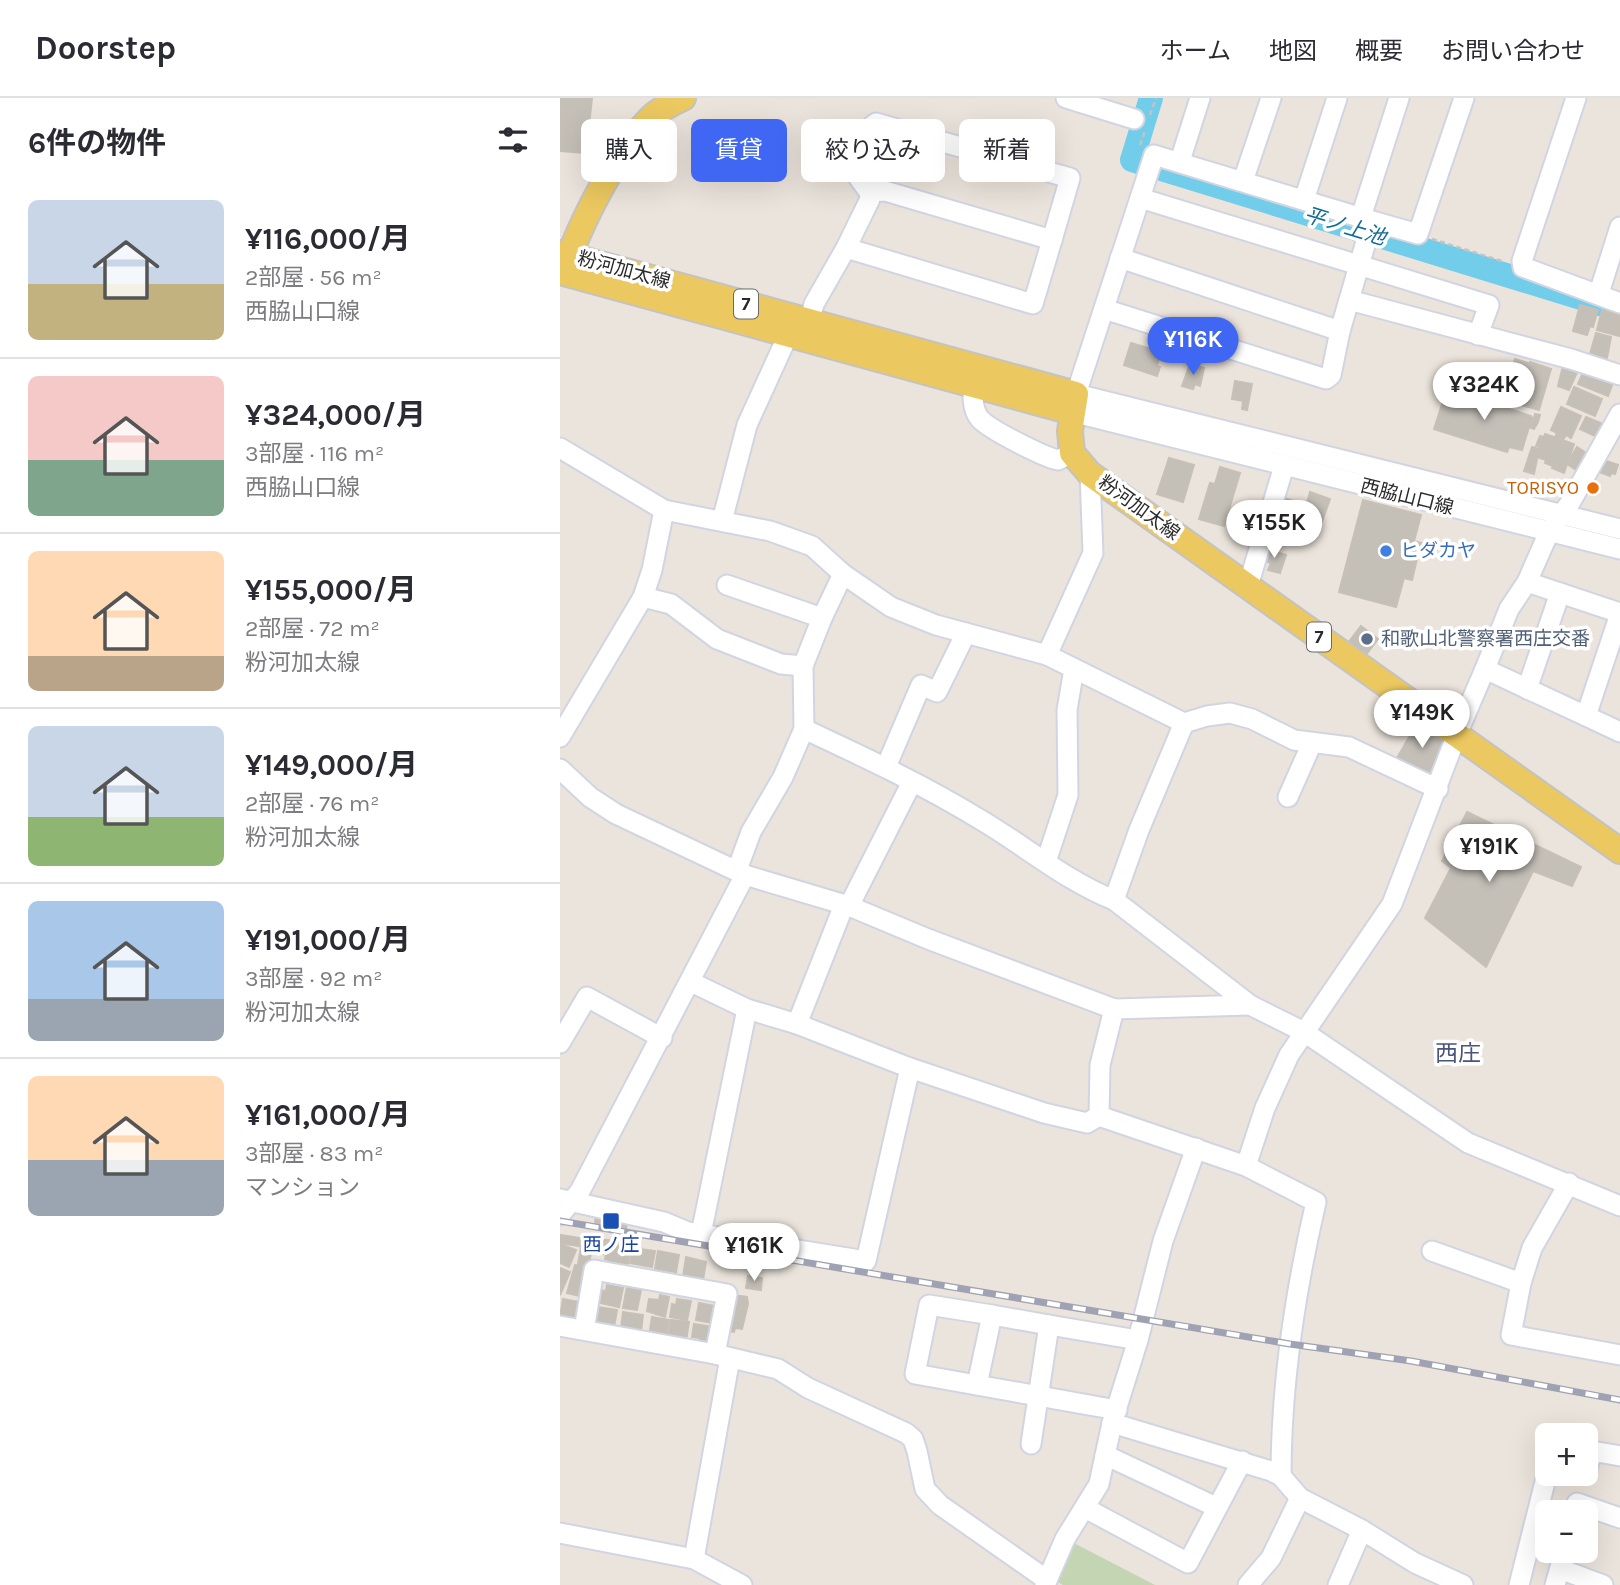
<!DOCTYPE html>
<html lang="ja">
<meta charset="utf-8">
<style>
:root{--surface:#fff;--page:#f7f7f7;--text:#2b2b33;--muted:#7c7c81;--line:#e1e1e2;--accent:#4066f4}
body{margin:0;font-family:Karla,"Noto Sans JP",sans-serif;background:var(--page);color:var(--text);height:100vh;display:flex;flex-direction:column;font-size:26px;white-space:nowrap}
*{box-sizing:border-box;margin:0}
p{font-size:23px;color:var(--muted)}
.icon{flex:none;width:38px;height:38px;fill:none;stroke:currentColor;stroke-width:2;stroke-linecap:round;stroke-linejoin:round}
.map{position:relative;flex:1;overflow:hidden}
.panel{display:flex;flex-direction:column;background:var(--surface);width:560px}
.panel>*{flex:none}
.top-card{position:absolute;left:21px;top:21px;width:665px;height:63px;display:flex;gap:14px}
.fabs{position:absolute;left:975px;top:1325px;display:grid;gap:14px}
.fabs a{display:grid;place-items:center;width:63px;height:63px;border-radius:10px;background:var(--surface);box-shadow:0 7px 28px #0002;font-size:35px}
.price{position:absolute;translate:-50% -60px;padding:0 16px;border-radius:24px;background:#fff;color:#222;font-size:23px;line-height:46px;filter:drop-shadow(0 2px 4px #0008)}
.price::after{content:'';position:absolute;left:50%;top:42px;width:21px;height:16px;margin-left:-10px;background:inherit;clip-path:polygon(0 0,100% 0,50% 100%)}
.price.current{background:var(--accent);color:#fff}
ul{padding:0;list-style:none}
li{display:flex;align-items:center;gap:21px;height:175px;padding:0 28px}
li+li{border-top:2px solid var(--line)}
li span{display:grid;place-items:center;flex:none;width:196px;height:140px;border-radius:10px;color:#555}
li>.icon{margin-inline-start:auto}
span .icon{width:84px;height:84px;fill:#fffc;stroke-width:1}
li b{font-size:30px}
h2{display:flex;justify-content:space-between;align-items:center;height:84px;padding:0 28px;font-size:30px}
.tag{padding:0 24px;border-radius:10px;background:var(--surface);box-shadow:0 7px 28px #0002;font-size:24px;line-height:63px}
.tag.current{background:var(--accent);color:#fff}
header{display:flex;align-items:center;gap:42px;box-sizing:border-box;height:98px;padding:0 35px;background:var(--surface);border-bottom:2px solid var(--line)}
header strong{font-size:33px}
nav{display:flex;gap:38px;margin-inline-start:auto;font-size:24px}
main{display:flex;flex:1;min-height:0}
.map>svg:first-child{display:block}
.cemetery{fill:#c4d5b3}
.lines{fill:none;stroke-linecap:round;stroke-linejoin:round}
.river{stroke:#72cdea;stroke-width:24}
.building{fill:#c4bfb7;stroke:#c6c0b6;stroke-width:2}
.minor-casing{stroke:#d1d5e2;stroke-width:23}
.major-casing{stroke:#c3c3c3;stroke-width:28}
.path{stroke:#c3c3c3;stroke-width:2.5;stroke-dasharray:5 3.5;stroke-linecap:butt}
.minor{stroke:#fff;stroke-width:19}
.major{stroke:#ecc860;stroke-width:24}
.rail-casing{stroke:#9fa2b3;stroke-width:7}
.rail{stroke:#fff;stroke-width:4.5;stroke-dasharray:13;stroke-linecap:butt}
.food-dot{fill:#e8710a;stroke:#fff;stroke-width:2.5}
.shop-dot{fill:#3f7fe0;stroke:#fff;stroke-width:2.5}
.service-dot{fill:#5c6f8a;stroke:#fff;stroke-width:2.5}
.transit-dot{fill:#1a4fb4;stroke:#fff;stroke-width:2.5}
.labels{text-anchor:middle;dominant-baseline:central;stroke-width:7;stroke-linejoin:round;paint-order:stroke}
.shield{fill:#fff;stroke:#6a6a6a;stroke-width:2}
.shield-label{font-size:18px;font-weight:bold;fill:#2a2a2a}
.street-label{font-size:19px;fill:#2a2a2a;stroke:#fff}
.food-label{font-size:19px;fill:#c56008;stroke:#fff;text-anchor:end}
.shop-label{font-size:19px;fill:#366cbe;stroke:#fff;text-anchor:start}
.service-label{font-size:19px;fill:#4e5e75;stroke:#fff;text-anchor:start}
.transit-label{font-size:19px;fill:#164399;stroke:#fff}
.water-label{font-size:21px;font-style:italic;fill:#126b95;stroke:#fff}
.quarter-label{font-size:23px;fill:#4b5479;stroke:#fff}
</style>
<header>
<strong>Doorstep</strong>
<nav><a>ホーム</a><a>地図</a><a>概要</a><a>お問い合わせ</a></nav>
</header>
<main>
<section class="panel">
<h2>6件の物件<svg class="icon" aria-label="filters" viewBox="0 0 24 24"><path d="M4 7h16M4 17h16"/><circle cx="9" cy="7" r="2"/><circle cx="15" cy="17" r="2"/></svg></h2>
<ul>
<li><span style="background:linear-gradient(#c9d6e8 60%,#c2b280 0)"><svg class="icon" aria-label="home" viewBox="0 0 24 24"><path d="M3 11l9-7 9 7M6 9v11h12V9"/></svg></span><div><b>¥116,000/月</b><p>2部屋 · 56 m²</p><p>西脇山口線</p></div></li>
<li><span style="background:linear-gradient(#f6c9c9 60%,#7fa58c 0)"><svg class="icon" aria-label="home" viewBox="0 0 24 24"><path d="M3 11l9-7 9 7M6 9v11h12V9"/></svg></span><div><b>¥324,000/月</b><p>3部屋 · 116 m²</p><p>西脇山口線</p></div></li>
<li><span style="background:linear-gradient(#ffd9b3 75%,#b9a48a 0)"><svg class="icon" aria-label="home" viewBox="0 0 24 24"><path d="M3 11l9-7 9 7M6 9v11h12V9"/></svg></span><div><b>¥155,000/月</b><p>2部屋 · 72 m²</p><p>粉河加太線</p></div></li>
<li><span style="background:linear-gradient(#c9d6e8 65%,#8fb573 0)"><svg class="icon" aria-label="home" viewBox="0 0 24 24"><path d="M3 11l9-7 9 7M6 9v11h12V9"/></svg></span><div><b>¥149,000/月</b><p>2部屋 · 76 m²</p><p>粉河加太線</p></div></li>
<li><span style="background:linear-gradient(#a9c7e8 70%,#9aa5b1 0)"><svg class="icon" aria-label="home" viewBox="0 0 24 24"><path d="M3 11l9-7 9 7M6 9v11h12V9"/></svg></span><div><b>¥191,000/月</b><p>3部屋 · 92 m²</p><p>粉河加太線</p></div></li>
<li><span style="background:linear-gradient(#ffd9b3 60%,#9aa5b1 0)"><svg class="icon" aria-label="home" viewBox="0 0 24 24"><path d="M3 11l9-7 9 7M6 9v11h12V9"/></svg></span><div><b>¥161,000/月</b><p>3部屋 · 83 m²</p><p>マンション</p></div></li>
</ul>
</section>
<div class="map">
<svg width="1060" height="1487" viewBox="0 0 1060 1487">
<rect width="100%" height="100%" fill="#ebe4dc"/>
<polygon class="cemetery" points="510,1443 595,1487 503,1487 492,1481"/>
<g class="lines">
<polyline class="river" points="591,0 572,62 1047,208"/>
</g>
<g class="building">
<polygon points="0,0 32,0 29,28 52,30 49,57 0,53"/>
<polygon points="1020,207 1038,212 1033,229 1030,228 1027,237 1013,233"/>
<polygon points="1042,212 1060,217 1059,238 1037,232"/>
<polygon points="1036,235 1051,239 1047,260 1030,256"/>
<polygon points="571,245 601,254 597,268 600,269 597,278 564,267"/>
<polygon points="955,261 968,265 957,304 949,302 951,294 942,292 943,288 940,287 947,266 953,268"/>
<polygon points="970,264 991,271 979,312 958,306"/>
<polygon points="1004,264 1020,268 1009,292 998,288"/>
<polygon points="630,266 644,270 640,288 635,286 633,291 622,288"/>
<polygon points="1025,270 1054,282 1048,298 1018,286"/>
<polygon points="675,283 692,286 687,312 682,311 683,303 672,301"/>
<polygon points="1014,289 1042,301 1035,318 1007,306"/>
<polygon points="887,291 971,318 973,322 975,316 980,317 978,324 974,331 969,329 962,352 949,349 947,354 874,331"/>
<polygon points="1001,309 1021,318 1011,340 1006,337 1003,342 995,339 997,335 991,332"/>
<polygon points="1026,319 1043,326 1037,339 1020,331"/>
<polygon points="985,336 1014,346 1004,375 992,370 993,368 985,365 986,362 977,359 980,349 976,348 980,338 984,339"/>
<polygon points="972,349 979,351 974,376 964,373"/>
<polygon points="1017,349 1025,354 1023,358 1026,359 1016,372 1007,366"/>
<polygon points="609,360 634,367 623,404 597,396"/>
<polygon points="1043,362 1058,367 1055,376 1052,375 1050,378 1039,374"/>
<polygon points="660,369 680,375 664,428 639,421 650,385 655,386"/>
<polygon points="750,394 770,401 758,435 740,429"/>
<polygon points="727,401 737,404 733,418 723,415"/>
<polygon points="803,402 861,417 854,443 864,446 860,461 857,461 852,482 844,480 836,509 779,494"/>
<polygon points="705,451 726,457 720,475 708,472 711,465 701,462"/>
<polygon points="801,528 818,541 806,557 788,545"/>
<polygon points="856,627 886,644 868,676 837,660"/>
<polygon points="907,714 1021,769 1012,788 973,773 926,869 865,820 891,770 882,763"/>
<polygon points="36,1114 68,1118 66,1131 35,1126"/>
<polygon points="1,1137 20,1140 19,1148 0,1145"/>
<polygon points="23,1138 46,1142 43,1156 31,1154 29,1167 18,1166"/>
<polygon points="48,1142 58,1144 57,1148 71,1150 67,1170 48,1167 48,1162 45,1161"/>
<polygon points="0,1146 16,1152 9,1169 0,1165"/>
<polygon points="73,1150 95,1153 92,1169 70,1165"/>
<polygon points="98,1153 119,1157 116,1174 95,1171"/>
<polygon points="126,1159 146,1164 143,1182 123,1179"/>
<polygon points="15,1167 28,1169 24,1199 7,1195"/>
<polygon points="0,1170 10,1174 0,1197"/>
<polygon points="188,1178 202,1180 201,1192 186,1190"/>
<polygon points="47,1187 63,1190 59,1209 36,1204 39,1192 46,1193"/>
<polygon points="67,1189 81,1192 77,1212 63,1210"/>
<polygon points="100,1197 109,1199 105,1219 87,1213 89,1201 99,1202"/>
<polygon points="173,1197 187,1199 188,1206 182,1231 175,1230 174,1234 167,1233"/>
<polygon points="3,1201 24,1205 20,1222 0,1219"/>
<polygon points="117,1201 131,1203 127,1222 110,1219 112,1206 116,1207"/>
<polygon points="139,1205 155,1208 152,1225 136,1222"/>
<polygon points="38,1209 57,1212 54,1229 36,1226"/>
<polygon points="63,1214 83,1217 81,1233 61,1230"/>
<polygon points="92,1219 109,1222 106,1241 89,1238"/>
<polygon points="111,1222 129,1224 126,1243 108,1240"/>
<polygon points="134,1226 154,1229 151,1249 139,1247 140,1240 132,1239"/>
</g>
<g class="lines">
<defs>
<g id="minor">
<polyline points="506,0 574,21"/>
<polyline points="1016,0 962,163 963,169 1060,205"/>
<polyline points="620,63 640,0"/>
<polyline points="683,83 711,0"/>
<polyline points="744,102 777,0"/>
<polyline points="801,119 839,0"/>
<polyline points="812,123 858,136 904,0"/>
<polyline points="286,150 473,206 492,142 325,93 309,94"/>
<polyline points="560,160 780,233 812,123 594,57 580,100"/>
<polyline points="1039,195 1060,129"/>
<polyline points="789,202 1011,261 1060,277"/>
<polyline points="544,211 766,281 771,277 780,233"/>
<polyline points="246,235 254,206 286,150 310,101 309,94 293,72 312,28 316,25 510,80 492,142"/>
<polyline points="918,237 929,207 580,100 516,296 1060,431"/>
<path d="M414 289C412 299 413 313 420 321 430 332 484 359 498 362L512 355"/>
<polyline points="512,314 1060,451"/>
<polyline points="0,350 104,412 210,433 252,448 283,476 331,509 376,527 487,557 624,625 647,618 670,615 692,621 734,642 789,649 878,691"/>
<polyline points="162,423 187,327 228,237"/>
<polyline points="967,484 989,434 1010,405 1060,316"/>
<polyline points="167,487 262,520"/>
<polyline points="688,488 724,368"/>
<polyline points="83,499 111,506 157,541 221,566 243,568"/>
<polyline points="1060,516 1026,618 1060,634"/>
<polyline points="487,557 533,455 530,376"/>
<polyline points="925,571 949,511 967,484 1060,515"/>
<polyline points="967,591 1000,495"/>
<path d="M244 631C304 659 364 687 421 722 465 748 506 783 554 802L690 907 744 934 908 1045 1060 1108"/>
<polyline points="0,639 83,499 92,472 104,412"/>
<polyline points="326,669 361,587 377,594 406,535"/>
<polyline points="0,671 30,699 56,716 185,777 289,808 368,841 554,911"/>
<polyline points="728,699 752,645"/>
<polyline points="486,764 508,697 507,612 514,571"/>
<polyline points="177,772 191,734 223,679 244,631 243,568 262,520 283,476"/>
<polyline points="554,802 579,732 624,625"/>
<polyline points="289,808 352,684"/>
<path d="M131 884 187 911 237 926 350 970 484 1015 527 1025 539 1018 686 1068 756 1104C735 1194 721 1286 721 1378"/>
<polyline points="237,926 284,807"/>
<polyline points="0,945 27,899 102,940"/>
<polyline points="539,1018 540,967 554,911 690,907"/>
<polyline points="686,1068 705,1010 729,957 832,806 897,636 925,571 1026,618"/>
<polyline points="0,1101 104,1124 128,1134 306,1163 350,970"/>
<polyline points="0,1117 20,1093 185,777"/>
<polyline points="141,1136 187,911"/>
<polyline points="872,1153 961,1185 951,1237 1060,1257"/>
<polyline points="961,1185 972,1150 1009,1085"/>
<polyline points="432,1217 369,1207 355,1276 557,1312"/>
<polyline points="0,1228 155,1256 218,1271 248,1290 346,1335 353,1341 357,1353 365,1391 380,1407 487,1482"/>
<polyline points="24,1232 34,1172 167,1196 155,1256"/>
<polyline points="417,1287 432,1217 489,1227"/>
<polyline points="552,1325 711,1373 721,1378 740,1400 802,1432 855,1465 903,1487"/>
<polyline points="471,1346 489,1227 578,1242"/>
<polyline points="545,1357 656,1409"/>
<polyline points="1026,1375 1032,1353 1060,1358"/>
<polyline points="1017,1405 1060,1420"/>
<polyline points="525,1410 628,1465 682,1363"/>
<polyline points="0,1435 134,1461 182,1487"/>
<polyline points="134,1461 170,1260"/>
<polyline points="1000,1471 1043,1487"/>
<polyline points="485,1487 505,1441 539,1386 552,1325 578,1242 603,1143 636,1050"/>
<polyline points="688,1487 711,1460 740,1400"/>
<polyline points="778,1487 802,1432"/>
<polyline points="959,1487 987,1376"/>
<polyline points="995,1487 1005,1452"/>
</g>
<g id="major">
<polyline points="0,155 516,296 510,333 512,355 530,376 1060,753"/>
<path d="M5 171C19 127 55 57 87 24 95 14 112 5 123 0"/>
<polyline points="0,174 512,314"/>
</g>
</defs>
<use href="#minor" class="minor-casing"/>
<use href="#major" class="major-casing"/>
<g class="path">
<polyline points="590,17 596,0"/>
<polyline points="580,47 585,33"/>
<polyline points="872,141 945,164"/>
</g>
<use href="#minor" class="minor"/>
<use href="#major" class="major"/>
<defs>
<polyline id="rail" points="0,1123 730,1246 851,1263 1060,1302"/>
</defs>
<use href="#rail" class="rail-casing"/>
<use href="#rail" class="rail"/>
</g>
<circle class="food-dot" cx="1033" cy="390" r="7"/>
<circle class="shop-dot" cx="826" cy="453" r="7"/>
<circle class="service-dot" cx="807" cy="541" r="7"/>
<rect class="transit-dot" x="42" y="1114" width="18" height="18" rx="3.5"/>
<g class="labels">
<g class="shield">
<rect x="174" y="191.5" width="24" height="29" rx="5"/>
<rect x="747" y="524.5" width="24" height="29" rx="5"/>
</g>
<g class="shield-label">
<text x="186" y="206">7</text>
<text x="759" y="539">7</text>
</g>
<g class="street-label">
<text transform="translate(64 172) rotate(15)">粉河加太線</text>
<text transform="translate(847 399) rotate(14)">西脇山口線</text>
<text transform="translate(579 410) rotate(36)">粉河加太線</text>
</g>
<g class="food-label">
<text x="1019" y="390">TORISYO</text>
</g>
<g class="shop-label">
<text x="840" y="453">ヒダカヤ</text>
</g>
<g class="service-label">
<text x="821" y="541">和歌山北警察署西庄交番</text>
</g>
<g class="transit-label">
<text x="51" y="1147">西ノ庄</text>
</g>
<g class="water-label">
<text transform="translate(785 128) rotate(17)">平ノ上池</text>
</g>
<g class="quarter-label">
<text x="898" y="955">西庄</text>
</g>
</g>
</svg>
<div class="fabs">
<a>+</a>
<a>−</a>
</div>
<b class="price current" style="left:633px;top:279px">¥116K</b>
<b class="price" style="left:924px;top:324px">¥324K</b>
<b class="price" style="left:714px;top:462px">¥155K</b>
<b class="price" style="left:862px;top:652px">¥149K</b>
<b class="price" style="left:929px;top:786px">¥191K</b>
<b class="price" style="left:194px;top:1185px">¥161K</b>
<div class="top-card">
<a class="tag">購入</a>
<a class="tag current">賃貸</a>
<a class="tag">絞り込み</a>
<a class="tag">新着</a>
</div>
</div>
</main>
